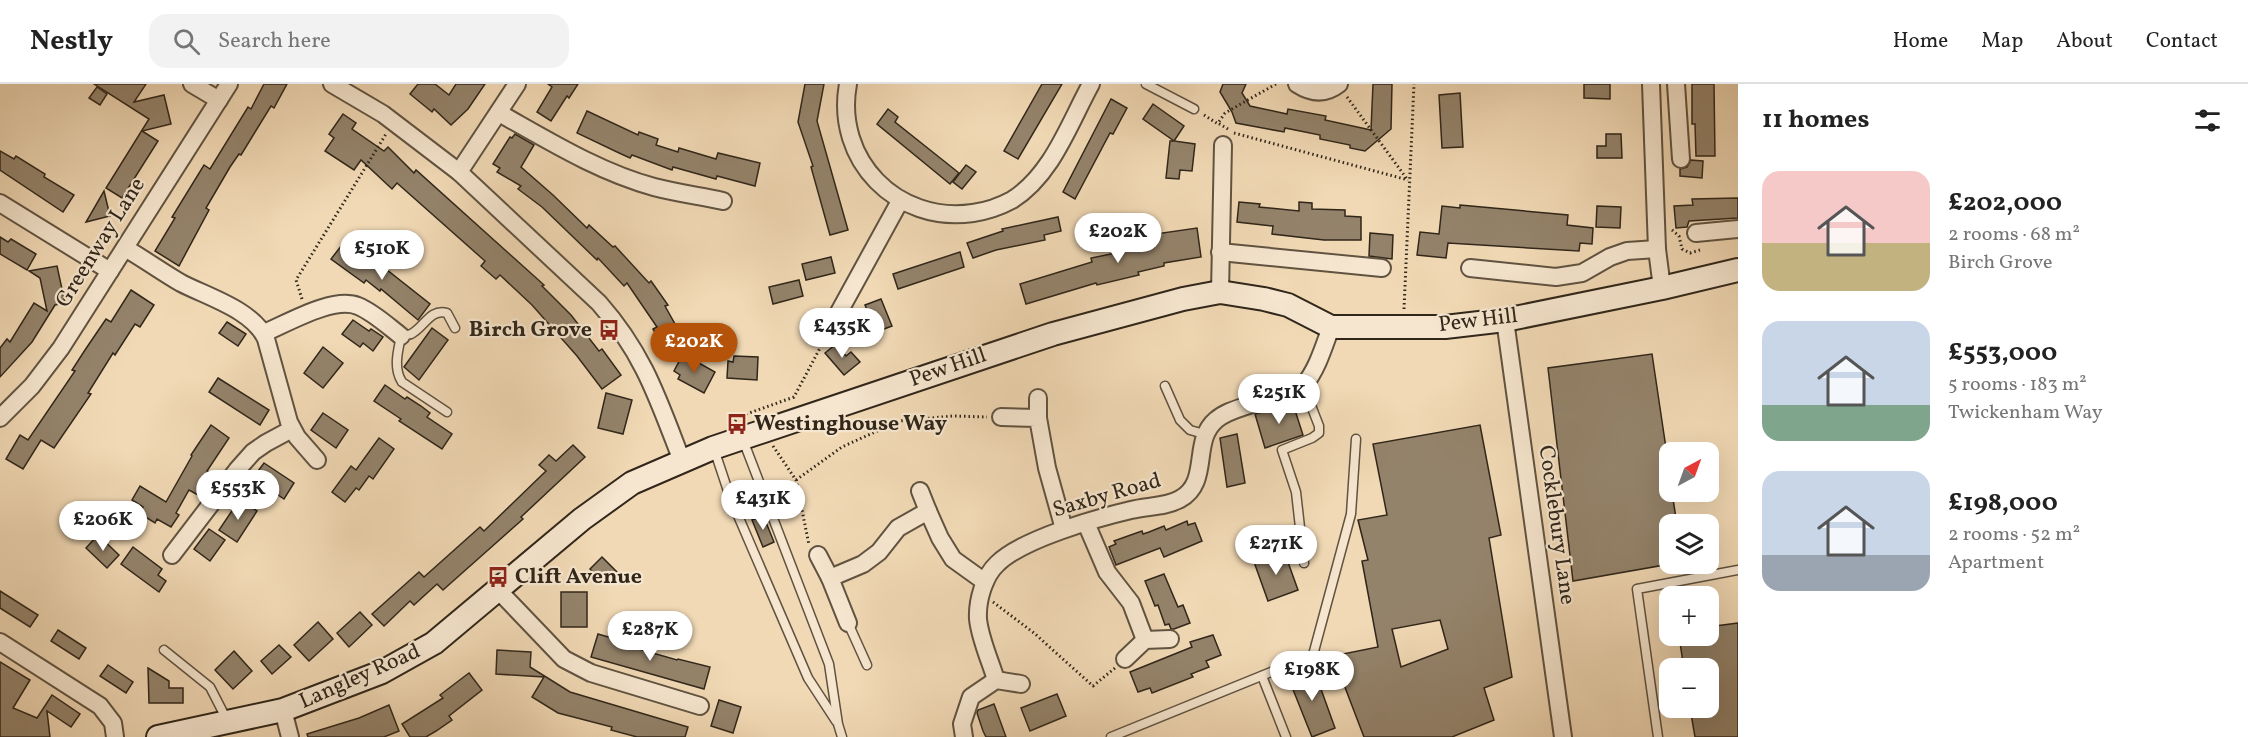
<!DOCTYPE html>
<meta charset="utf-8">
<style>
:root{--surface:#fff;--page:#f2f2f2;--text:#222;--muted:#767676;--line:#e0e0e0;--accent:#b45309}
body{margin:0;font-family:Vollkorn,serif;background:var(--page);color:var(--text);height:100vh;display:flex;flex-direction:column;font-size:22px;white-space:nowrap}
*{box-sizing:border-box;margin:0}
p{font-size:20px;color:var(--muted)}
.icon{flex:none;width:33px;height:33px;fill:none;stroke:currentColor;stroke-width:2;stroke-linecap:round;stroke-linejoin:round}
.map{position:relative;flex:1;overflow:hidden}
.panel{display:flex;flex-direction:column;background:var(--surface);width:510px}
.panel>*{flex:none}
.needle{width:39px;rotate:41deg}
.fabs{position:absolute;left:1659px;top:358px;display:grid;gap:12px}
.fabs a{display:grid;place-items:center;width:60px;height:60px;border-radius:12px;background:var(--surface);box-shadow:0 6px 24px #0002;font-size:30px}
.price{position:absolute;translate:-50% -51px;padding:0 14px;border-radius:21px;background:#fff;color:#222;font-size:20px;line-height:39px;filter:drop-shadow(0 2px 3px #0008)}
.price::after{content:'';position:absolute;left:50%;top:36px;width:18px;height:14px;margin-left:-9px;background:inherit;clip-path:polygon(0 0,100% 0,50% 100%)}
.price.on{background:var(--accent);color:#fff}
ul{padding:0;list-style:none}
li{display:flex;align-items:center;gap:18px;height:150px;padding:0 24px}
li span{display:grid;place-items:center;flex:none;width:168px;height:120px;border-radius:18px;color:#555}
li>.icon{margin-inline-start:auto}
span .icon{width:72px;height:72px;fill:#fffc;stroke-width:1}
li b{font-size:26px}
h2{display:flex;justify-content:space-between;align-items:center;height:72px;padding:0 24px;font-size:26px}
header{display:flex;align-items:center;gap:36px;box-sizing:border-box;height:84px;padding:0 30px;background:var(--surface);border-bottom:2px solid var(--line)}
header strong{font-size:28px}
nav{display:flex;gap:33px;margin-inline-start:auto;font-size:21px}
.search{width:420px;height:54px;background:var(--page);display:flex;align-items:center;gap:15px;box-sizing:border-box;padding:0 21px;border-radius:18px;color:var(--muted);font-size:22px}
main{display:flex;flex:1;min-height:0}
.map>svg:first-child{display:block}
.building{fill:#94836b;stroke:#30261a;stroke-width:1.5;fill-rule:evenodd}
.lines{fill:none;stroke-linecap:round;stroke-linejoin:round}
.lane-casing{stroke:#605341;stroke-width:11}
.street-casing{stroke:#605341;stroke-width:20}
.secondary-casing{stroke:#30261a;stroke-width:26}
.path{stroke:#30261a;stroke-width:3;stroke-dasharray:1.5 3;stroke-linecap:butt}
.lane{stroke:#f6e6cf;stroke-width:8}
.street{stroke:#f6e6cf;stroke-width:16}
.secondary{stroke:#f6e6cf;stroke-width:22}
.labels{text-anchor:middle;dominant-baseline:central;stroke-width:4.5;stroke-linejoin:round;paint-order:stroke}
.street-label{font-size:22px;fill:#30261a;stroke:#f6e6cf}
.poi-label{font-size:22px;font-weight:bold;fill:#30261a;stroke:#f6e6cf;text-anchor:start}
</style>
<header>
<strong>Nestly</strong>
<div class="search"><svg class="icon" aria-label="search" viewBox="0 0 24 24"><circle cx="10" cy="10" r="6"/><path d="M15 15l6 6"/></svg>Search here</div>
<nav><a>Home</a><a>Map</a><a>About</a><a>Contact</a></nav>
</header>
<main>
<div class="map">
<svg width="1738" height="653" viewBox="0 0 1738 653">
<rect width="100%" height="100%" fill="#f1d9b5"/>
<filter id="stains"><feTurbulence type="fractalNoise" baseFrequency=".00333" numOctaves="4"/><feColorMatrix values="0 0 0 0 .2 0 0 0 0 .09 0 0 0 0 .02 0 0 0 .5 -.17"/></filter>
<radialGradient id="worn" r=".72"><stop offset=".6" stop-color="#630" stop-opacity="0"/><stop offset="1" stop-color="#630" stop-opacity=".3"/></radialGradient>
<g class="building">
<polygon points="94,0 146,0 134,18 164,11 171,40 142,47 158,57 122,114 106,104 149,35"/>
<polygon points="264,0 287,0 274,24 271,22 241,71 239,70 230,83 206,124 209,126 179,182 155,167 175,134 172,133 204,81 210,85 248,23 251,25"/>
<polygon points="418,0 435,0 449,11 456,0 485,0 468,25 451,41 434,25 432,28 410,10"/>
<polygon points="548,0 578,0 569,14 567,12 551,37 537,28 552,3"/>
<polygon points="805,0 824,0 817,37 848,146 830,151 811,83 813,82 798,38"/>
<polygon points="1042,0 1062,0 1018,75 1004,67"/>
<polygon points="1223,0 1246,0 1242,9 1250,22 1287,30 1288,25 1326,32 1325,36 1371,46 1373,0 1392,0 1391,45 1365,67 1350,64 1350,61 1320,55 1320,51 1285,44 1284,48 1236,39 1232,28 1220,8"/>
<polygon points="1584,0 1610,0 1610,15 1584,14"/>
<polygon points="1692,0 1714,0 1715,72 1696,72 1695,40 1692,40"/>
<polygon points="97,3 107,10 100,21 89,14"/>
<polygon points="1460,9 1463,63 1442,64 1439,11"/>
<polygon points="1111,15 1127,24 1113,50 1110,49 1075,115 1063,108"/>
<polygon points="1153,20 1184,42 1174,57 1195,60 1192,87 1180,86 1179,95 1166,94 1170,57 1174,57 1143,35"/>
<polygon points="888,25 898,33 895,38 959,89 950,100 877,40"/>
<polygon points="587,27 638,51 639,48 658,55 656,61 678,68 679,64 716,75 718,69 760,79 755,102 717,92 716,95 673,83 672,86 632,71 630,74 617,68 577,49"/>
<polygon points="343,30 356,39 352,45 384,67 388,63 414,89 416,86 544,201 542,202 571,231 599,267 602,265 621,291 602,305 577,272 532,221 500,191 496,195 481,182 485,177 397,99 392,105 361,76 354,86 325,67 334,54 329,50"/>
<polygon points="515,50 534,61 521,83 553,111 587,144 589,141 613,163 615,162 649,199 651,197 668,221 665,222 685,258 667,269 653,245 657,243 627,199 624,202 598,174 597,176 542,123 518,105 521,102 497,88 500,84 493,80 510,53 512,54"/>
<polygon points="1606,50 1621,50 1622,74 1597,74 1597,62 1606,62"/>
<polygon points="0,67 14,75 16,72 45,90 44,93 74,111 63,128 0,86"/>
<polygon points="1691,76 1703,77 1702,94 1680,92 1680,85 1687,83"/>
<polygon points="966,81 976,88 962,105 953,98"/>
<polygon points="104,107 110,132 86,138"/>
<polygon points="1738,114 1738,134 1689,137 1687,143 1676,144 1674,122 1693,121 1692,115"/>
<polygon points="1239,118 1260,120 1259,123 1299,127 1299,118 1312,119 1312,125 1345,126 1345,132 1361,133 1361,156 1324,156 1272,150 1273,142 1237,138"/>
<polygon points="1460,121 1568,131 1567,141 1593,144 1592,160 1580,159 1579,167 1448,159 1446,174 1417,171 1420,148 1439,150 1442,122 1460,124"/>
<polygon points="1597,122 1621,123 1620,144 1596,143"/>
<polygon points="1058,133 1061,147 1044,151 1045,156 996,166 973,174 967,159 1003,147 1002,145"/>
<polygon points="1197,144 1201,173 1164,179 1164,182 1138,188 1139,191 1097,201 1096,199 1026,220 1020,200 1092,178 1091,174 1136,165 1133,152 1148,149 1149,151"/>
<polygon points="1370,149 1393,151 1392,175 1369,172"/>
<polygon points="0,153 8,158 11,155 36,170 27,186 0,170"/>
<polygon points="342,161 362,176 363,174 379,185 382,182 430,220 418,236 381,205 380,207 366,196 364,199 331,175"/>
<polygon points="960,168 964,183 898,205 893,190"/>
<polygon points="831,173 835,189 806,196 802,180"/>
<polygon points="57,182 65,219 55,221 32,258 0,293 0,264 7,255 10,258 34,219 47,227 40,194 29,187"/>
<polygon points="799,196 803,212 773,220 769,203"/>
<polygon points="131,206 154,221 140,243 135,240 115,271 113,269 88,309 91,310 54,364 41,356 23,385 6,375 20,351 28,356 75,287 72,286 85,266 106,235 111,238"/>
<polygon points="881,215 892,242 876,248 865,221"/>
<polygon points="353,236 369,247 371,245 383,253 373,267 363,259 360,263 342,250"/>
<polygon points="227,238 246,250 238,262 219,249"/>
<polygon points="432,244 448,256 419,296 404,283"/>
<polygon points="836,260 846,272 851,268 860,278 844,291 825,269"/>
<polygon points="323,263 343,279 323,304 304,289"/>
<polygon points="683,270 715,288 704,309 678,295 680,291 674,287"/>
<polygon points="1652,270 1670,391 1670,408 1672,408 1677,441 1670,441 1670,480 1573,497 1548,284"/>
<polygon points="734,272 758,273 757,296 727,294 728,277 733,278"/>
<polygon points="218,294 269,326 260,341 209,308"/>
<polygon points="385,301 405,315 407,313 421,322 430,329 427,333 452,350 442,365 399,337 401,335 374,317"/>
<polygon points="606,309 632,316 623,350 598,344"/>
<polygon points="1293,320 1303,351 1265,364 1255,330"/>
<polygon points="323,329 348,346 336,364 311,346"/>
<polygon points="211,341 229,354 207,387 211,389 198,411 189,406 176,429 179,431 171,443 157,435 155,439 139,429 143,423 132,416 140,402 166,418 192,372 191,371"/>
<path d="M1480 341 1501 451 1489 454 1512 593 1484 604 1494 636 1452 653H1364L1333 572 1378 563 1362 477 1368 476 1358 436 1387 431 1373 360ZM1440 536 1448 565 1401 583 1392 545Z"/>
<polygon points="1237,350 1245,399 1227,403 1220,354"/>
<polygon points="379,354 394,365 373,395 369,392 359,406 356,404 345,418 332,408 351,382 356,386"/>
<polygon points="573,361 585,373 521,433 523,435 443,506 437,500 414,521 410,517 384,542 372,530 419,488 424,493 480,443 484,447 546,387 539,381 549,371 556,377"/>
<polygon points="264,379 294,399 284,415 253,394"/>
<polygon points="240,415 257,427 237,458 219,446"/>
<polygon points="763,431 774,458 763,463 752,436"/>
<polygon points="1187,437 1188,441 1195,439 1202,457 1164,473 1160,464 1116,481 1109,463 1116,460 1114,457 1142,447 1143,450 1149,448 1164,442 1166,446"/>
<polygon points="209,445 225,456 210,477 194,465"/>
<polygon points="98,451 119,471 107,484 86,464"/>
<polygon points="133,463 162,485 158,491 166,497 159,508 121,480"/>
<polygon points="1284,467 1298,506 1268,517 1254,478"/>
<polygon points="602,473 617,488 604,500 590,485"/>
<polygon points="1164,490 1178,523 1183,521 1190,539 1174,545 1171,545 1169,540 1165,541 1158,521 1155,522 1145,497"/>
<polygon points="0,507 38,531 30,543 0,524"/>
<rect x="561" y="508" width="26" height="35"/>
<polygon points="360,528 372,541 349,563 337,549"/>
<polygon points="318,538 333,555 309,577 294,561"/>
<polygon points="1738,539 1738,653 1695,653 1690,624 1708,624 1708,585 1684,585 1679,552 1708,552 1708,543"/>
<polygon points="58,546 86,564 79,575 51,557"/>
<polygon points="598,550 629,559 628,562 677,576 678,575 710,583 704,605 591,573"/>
<polygon points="1213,551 1221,571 1206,577 1209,583 1191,590 1193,593 1152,609 1150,604 1138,608 1130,588 1192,563 1190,558"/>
<polygon points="279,561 291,573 272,590 261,577"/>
<polygon points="497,566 531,568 530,583 570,608 688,643 685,653 637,653 611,646 612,643 558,629 532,613 544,593 496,590"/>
<polygon points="234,567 252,587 233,605 215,586"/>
<polygon points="0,578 30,596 13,624 37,634 52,611 80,630 71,643 47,627 50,653 0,653"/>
<polygon points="108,581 133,598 126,609 100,592"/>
<polygon points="1313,583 1335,644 1312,653 1288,593"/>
<polygon points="148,584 169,597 169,604 183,604 183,619 149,619"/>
<polygon points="469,589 482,606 449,632 452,636 436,647 426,653 410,653 402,640 443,614 440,611"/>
<polygon points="1057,610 1066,632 1030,647 1021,624"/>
<polygon points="719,616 741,623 733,649 711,642"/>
<polygon points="994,620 1006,653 986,653 983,647 977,629 978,626"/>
<polygon points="389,621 399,647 384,653 308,653 307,650 359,634"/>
</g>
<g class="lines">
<defs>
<g id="lane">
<polyline points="1146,0 1194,25"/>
<polyline points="1303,301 1319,342 1319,349 1312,354 1282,366 1296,408 1304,479"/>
<polyline points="1165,302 1180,336 1190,346 1204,350"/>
<path d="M447 328 402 298C393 284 398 267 401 252 404 251 408 251 411 250 424 244 430 224 447 229L455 244"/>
<polyline points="743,356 829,580 838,640 842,653"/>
<polyline points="714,365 730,413 808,594 836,637"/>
<polyline points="848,539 867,581"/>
<polyline points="164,566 210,603 228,638"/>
<polyline points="1262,592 1286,653"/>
<polyline points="1111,653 1313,571 1351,430 1356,355"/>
<polyline points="1658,653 1637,505 1738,486"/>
</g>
<g id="street">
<polyline points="192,0 219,16"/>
<path d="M332 0 383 30 459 88 599 219C644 270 658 315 682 377"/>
<path d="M848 0C834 76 897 140 973 129 987 127 999 123 1012 116 1052 91 1069 40 1091 0"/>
<path d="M1297 0C1311 9 1325 11 1339 0"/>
<polyline points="1651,0 1657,165 1662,204"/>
<polyline points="1676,0 1681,75"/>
<path d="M499 29C549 57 599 88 654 103 677 109 700 112 723 117"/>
<polyline points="459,88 517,0"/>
<polyline points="0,119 110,187"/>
<polyline points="1696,149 1738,145"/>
<path d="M125 164C144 175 162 188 181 199 208 213 253 226 266 255L289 338 297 353 317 376"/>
<polyline points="1220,168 1382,184"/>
<polyline points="1470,184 1556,193 1582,189 1610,173 1627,167 1657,165"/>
<polyline points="1220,208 1223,61"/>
<polyline points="1505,236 1563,653"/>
<polyline points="833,239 900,117"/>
<path d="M264 249C288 239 333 212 358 222 373 228 388 242 401 252"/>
<polyline points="1038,314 1038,334"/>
<polyline points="1001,333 1038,334 1047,384 1064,445"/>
<polyline points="0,334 32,302 61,264 229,0"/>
<polyline points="920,407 928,427"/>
<polyline points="1086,439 1107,488 1131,519 1145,556"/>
<polyline points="172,471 237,386 253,368 266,359 292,345"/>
<polyline points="818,471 830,494"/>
<polyline points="498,506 564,575 591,589 700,622"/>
<polyline points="848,539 830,494 863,480 879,468 898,444 928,427 940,454 953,475 985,498"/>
<polyline points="0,558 100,622 113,639 115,653"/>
<polyline points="1125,575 1145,556 1170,555"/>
<path d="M996 596C990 576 980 555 978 535 977 517 984 492 997 480 1022 455 1097 434 1131 426 1147 422 1166 423 1180 415 1211 398 1191 357 1216 336 1225 328 1237 325 1249 321 1262 317 1294 311 1304 301 1317 286 1324 262 1331 243"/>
<polyline points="283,626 290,653"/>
<polyline points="964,653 962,640 971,613 996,596 1021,600"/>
</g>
<polyline id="secondary" points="158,653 283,626 382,588 434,559 582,435 632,399 713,364 1053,250 1183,215 1220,208 1264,215 1288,221 1331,243 1445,243 1505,236 1662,204 1738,186"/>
</defs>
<use href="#lane" class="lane-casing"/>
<use href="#street" class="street-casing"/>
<use href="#secondary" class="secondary-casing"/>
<g class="path">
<polyline points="1347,13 1407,95"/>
<polyline points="1204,31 1218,40"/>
<polyline points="1228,45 1218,39 1225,29 1276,0"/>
<polyline points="1234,49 1408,96"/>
<polyline points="1672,146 1679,152 1682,165 1690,169 1700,166"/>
<polyline points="302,215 296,196 386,50"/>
<polyline points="1404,225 1414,0"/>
<polyline points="735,337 738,333 794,313 827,251"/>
<polyline points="773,362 796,396 809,461"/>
<polyline points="796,396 842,363 899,337 953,332 987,333"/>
<polyline points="993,518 1034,549 1093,602 1115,584"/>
</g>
<use href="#lane" class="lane"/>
<use href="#street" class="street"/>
<use href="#secondary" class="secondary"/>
</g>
<defs>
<symbol id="bus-bare" viewBox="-9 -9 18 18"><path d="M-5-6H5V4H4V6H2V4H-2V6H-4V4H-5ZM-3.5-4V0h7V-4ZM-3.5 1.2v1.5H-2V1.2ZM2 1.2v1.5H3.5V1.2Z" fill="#8f2418" stroke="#f6e6cf" stroke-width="2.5" paint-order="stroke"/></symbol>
</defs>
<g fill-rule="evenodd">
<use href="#bus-bare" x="594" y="231" width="30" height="30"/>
<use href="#bus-bare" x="722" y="325" width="30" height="30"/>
<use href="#bus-bare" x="483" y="478" width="30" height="30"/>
</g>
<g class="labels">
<g class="street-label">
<text transform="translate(101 159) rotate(-58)">Greenway Lane</text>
<text transform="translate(1478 237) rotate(-7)">Pew Hill</text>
<text transform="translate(948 284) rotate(-19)">Pew Hill</text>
<text transform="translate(1107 412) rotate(-16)">Saxby Road</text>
<text transform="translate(1556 441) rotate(82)">Cocklebury Lane</text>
<text transform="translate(360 593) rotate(-24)">Langley Road</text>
</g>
<g class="poi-label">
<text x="592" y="246" text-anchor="end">Birch Grove</text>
<text x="754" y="340">Westinghouse Way</text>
<text x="515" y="493">Clift Avenue</text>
</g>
</g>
<rect width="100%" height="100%" filter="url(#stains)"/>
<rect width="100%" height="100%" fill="url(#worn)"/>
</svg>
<div class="fabs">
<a><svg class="needle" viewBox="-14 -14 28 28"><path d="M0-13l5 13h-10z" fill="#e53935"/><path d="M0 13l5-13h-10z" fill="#767676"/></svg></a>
<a><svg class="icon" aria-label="layers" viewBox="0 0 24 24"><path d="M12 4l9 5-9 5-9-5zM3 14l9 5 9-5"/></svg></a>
<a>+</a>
<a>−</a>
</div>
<b class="price" style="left:1118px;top:180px">£202K</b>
<b class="price" style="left:382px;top:197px">£510K</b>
<b class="price" style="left:842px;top:275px">£435K</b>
<b class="price on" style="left:694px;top:290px">£202K</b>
<b class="price" style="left:1279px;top:341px">£251K</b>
<b class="price" style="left:238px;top:437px">£553K</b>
<b class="price" style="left:763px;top:447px">£431K</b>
<b class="price" style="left:103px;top:468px">£206K</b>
<b class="price" style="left:1276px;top:492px">£271K</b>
<b class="price" style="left:650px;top:578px">£287K</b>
<b class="price" style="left:1312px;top:618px">£198K</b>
</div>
<section class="panel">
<h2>11 homes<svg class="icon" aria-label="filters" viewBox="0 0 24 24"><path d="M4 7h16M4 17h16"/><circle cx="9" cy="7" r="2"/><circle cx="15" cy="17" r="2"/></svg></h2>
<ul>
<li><span style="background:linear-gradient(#f6c9c9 60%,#c2b280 0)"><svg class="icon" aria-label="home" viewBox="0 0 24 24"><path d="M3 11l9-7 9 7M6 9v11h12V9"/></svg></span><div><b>£202,000</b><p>2 rooms · 68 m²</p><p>Birch Grove</p></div></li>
<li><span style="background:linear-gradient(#c9d6e8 70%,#7fa58c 0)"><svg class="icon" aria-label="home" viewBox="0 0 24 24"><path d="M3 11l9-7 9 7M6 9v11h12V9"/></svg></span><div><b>£553,000</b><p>5 rooms · 183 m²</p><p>Twickenham Way</p></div></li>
<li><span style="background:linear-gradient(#c9d6e8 70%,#9aa5b1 0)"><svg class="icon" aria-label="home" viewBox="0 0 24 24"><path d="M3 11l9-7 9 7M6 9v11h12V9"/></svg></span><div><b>£198,000</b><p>2 rooms · 52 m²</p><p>Apartment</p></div></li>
</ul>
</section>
</main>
